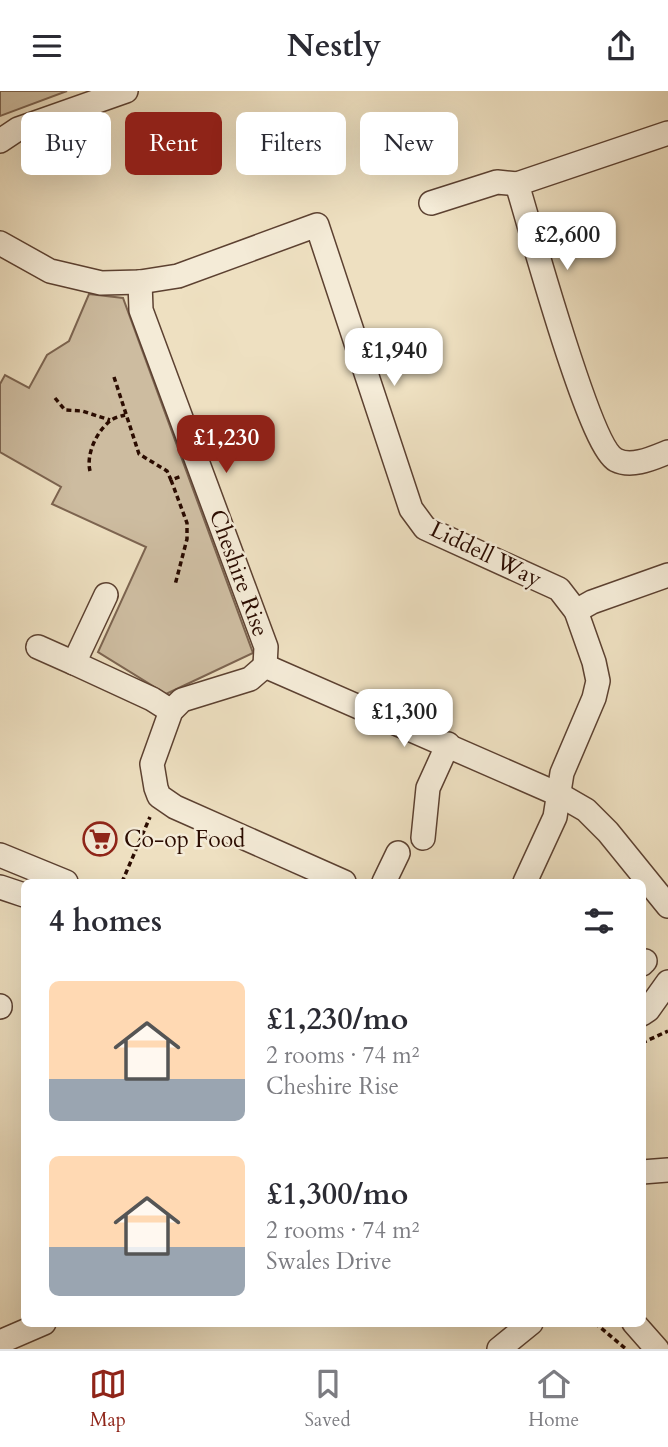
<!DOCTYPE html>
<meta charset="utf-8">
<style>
:root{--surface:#fff;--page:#f7f7f7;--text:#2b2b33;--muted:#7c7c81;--line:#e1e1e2;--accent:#8f2418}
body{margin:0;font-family:Cardo,serif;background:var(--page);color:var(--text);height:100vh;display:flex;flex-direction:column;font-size:26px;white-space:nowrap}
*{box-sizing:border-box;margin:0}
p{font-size:23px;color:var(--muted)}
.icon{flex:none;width:38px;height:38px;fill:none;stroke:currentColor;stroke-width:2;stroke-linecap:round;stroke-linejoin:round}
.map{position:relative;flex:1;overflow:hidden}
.drawer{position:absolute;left:21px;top:788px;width:625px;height:448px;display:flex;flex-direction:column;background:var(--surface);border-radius:10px;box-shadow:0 7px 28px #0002}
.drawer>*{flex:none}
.top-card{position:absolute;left:21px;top:21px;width:626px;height:63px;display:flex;gap:14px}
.price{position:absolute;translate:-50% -60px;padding:0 16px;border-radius:14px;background:#fff;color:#222;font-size:23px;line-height:46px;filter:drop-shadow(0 2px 4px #0008)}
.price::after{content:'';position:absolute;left:50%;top:42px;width:21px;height:16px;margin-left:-10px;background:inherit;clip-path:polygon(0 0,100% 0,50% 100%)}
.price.on{background:var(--accent);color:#fff}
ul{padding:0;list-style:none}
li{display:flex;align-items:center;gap:21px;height:175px;padding:0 28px}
li span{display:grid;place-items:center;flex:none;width:196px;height:140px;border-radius:10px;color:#555}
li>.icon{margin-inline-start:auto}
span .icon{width:84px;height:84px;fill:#fffc;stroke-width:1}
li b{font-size:30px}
h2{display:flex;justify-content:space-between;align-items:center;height:84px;padding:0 28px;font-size:30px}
.tag{padding:0 24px;border-radius:10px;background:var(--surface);box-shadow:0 7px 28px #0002;font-size:24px;line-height:63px}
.tag.on{background:var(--accent);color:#fff}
header{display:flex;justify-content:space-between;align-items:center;height:91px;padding:0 28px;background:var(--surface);font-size:32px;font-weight:600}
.tab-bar{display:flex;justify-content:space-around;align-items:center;height:98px;border-top:2px solid var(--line);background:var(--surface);font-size:19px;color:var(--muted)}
.tab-bar a{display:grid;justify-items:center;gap:4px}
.tab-bar .on{color:var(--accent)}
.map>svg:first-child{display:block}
.green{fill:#cdbca0;stroke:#7c6450;stroke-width:2}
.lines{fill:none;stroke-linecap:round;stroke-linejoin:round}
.minor-casing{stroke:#5c4131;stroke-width:26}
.path{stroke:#2b0c01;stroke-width:3.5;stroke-dasharray:5 3.5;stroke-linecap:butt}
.minor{stroke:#f4ebd7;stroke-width:23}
.labels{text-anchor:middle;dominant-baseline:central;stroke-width:5;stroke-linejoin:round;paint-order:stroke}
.street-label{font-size:23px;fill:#2b0c01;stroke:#f4ebd7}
.poi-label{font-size:23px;fill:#2b0c01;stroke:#f4ebd7;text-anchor:start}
</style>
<header><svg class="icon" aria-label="menu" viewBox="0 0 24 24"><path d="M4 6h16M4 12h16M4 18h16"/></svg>Nestly<svg class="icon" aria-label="share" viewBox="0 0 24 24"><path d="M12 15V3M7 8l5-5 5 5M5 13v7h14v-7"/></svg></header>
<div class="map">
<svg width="668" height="1258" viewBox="0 0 668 1258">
<rect width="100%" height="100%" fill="#eee0c1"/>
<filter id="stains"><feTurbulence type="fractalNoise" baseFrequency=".00286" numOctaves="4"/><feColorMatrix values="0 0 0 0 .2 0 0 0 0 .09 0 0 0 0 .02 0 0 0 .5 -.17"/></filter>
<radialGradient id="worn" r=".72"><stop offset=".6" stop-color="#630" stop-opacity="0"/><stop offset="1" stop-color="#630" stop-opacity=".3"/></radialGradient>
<g class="green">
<polygon points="0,0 67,0 0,25"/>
<polygon points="89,203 123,207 253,562 166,603 98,561 146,456 52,413 61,396 0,361 0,293 5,284 29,297 47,264 69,250"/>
</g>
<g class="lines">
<defs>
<g id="minor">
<path d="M668 42 517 93C530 135 589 355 616 369 632 377 653 367 668 361"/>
<polyline points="0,50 18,38 126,0"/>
<polyline points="431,112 497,91 517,93"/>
<polyline points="0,152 50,180 101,192 140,191 178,185 317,134 411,418 425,437 559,498 576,520 594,571 598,590 594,607 562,682 555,726 525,791"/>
<polyline points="140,191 141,219 266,556 265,575"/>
<polyline points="106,504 74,572 152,608 171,620"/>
<polyline points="576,520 592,511 668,484"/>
<polyline points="38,556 74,572"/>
<polyline points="265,575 560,704 586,719 608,741 668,815"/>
<polyline points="265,575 250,588 182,609 171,620 152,673 156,697 159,705 175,716 344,791"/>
<polyline points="423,747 428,697 448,653"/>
<polyline points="0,764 66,791"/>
<polyline points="384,791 398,762"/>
<polyline points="0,796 24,804"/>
<polyline points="642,873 645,870"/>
<polyline points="0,915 0,916"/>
<polyline points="642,923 648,919 668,891"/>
<polyline points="642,1081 668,1079"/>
<polyline points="634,1232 657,1258"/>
<polyline points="0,1251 44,1232"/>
<polyline points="499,1258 531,1232"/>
</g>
</defs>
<use href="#minor" class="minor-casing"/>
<g class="path">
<polyline points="114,286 139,363 167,380 171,389 182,385"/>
<polyline points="55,307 65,319 82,320 110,329"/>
<path d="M90 380C86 364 96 341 110 330 113 327 121 325 125 324"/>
<polyline points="171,389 187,432 187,448 175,494"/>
<polyline points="122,791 150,726"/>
<polyline points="642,952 668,940"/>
<polyline points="595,1232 626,1258"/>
</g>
<use href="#minor" class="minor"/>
</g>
<defs>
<symbol id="supermarket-ring" viewBox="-11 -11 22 22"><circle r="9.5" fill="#f4ebd7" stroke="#8f2418" stroke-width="1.5"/><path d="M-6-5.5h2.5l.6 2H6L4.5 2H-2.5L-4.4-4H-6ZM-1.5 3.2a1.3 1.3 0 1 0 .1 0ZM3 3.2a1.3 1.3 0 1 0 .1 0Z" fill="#8f2418"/></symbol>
</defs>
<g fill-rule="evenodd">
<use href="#supermarket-ring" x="81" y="729" width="38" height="38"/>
</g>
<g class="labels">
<g class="street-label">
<text transform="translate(486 463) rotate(26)">Liddell Way</text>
<text transform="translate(239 482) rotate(70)">Cheshire Rise</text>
</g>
<g class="poi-label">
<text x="124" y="748">Co-op Food</text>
</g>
</g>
<rect width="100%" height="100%" filter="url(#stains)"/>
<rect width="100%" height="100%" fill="url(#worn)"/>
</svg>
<b class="price" style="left:567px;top:181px">£2,600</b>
<b class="price" style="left:394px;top:297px">£1,940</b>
<b class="price on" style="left:226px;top:384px">£1,230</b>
<b class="price" style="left:404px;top:658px">£1,300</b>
<div class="top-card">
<a class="tag">Buy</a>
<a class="tag on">Rent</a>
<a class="tag">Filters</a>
<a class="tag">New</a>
</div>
<section class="drawer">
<h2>4 homes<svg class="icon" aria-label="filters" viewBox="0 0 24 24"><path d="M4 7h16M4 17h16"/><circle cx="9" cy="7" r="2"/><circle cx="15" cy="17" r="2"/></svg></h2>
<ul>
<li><span style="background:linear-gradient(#ffd9b3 70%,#9aa5b1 0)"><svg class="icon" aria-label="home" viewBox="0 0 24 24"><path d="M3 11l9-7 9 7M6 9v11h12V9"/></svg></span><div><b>£1,230/mo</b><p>2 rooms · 74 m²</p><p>Cheshire Rise</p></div></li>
<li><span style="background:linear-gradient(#ffd9b3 65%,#9aa5b1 0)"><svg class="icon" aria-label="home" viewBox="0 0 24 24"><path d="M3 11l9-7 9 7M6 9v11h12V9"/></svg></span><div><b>£1,300/mo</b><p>2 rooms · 74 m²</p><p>Swales Drive</p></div></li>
</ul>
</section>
</div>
<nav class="tab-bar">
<a class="on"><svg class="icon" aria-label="map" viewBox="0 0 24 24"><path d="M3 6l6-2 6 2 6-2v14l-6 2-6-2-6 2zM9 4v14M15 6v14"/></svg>Map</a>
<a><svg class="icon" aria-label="saved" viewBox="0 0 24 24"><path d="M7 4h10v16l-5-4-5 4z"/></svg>Saved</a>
<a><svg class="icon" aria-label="home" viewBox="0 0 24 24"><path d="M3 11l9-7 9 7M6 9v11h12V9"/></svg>Home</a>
</nav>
